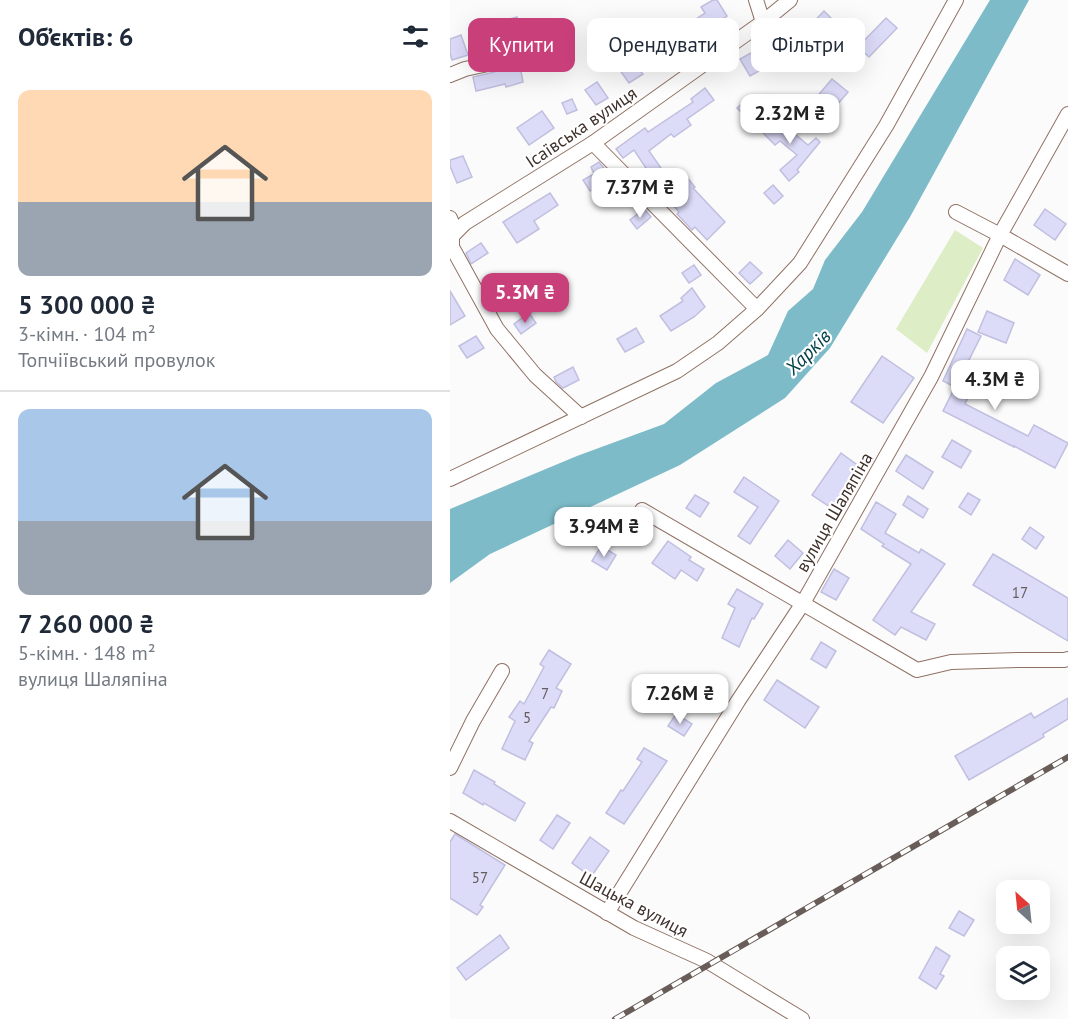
<!DOCTYPE html>
<html lang="uk">
<meta charset="utf-8">
<style>
:root{--surface:#fff;--page:#f2f2f3;--text:#1f2937;--muted:#747a83;--line:#e0e1e3;--accent:#c83f7a}
body{margin:0;font-family:"PT Sans",sans-serif;background:var(--page);color:var(--text);height:100vh;display:flex;flex-direction:column;font-size:22px;white-space:nowrap}
*{box-sizing:border-box;margin:0}
p{font-size:20px;color:var(--muted)}
.icon{flex:none;width:33px;height:33px;fill:none;stroke:currentColor;stroke-width:2;stroke-linecap:round;stroke-linejoin:round}
.map{position:relative;flex:1;overflow:hidden}
.sheet{display:flex;flex-direction:column;background:var(--surface);width:450px}
.sheet>*{flex:none}
.hud{position:absolute;left:18px;top:18px;width:510px;height:54px;display:flex;gap:12px}
.needle{width:39px;rotate:333deg}
.controls{position:absolute;left:546px;top:880px;display:grid;gap:12px}
.controls a{display:grid;place-items:center;width:54px;height:54px;border-radius:12px;background:var(--surface);box-shadow:0 6px 24px #0002;font-size:30px}
.price{position:absolute;translate:-50% -51px;padding:0 14px;border-radius:12px;background:#fff;color:#222;font-size:20px;line-height:39px;filter:drop-shadow(0 2px 3px #0008)}
.price::after{content:'';position:absolute;left:50%;top:36px;width:18px;height:14px;margin-left:-9px;background:inherit;clip-path:polygon(0 0,100% 0,50% 100%)}
.price.current{background:var(--accent);color:#fff}
ul{padding:0;list-style:none}
li{display:grid;align-content:center;gap:12px;height:318px;padding:0 18px}
li+li{border-top:2px solid var(--line)}
li span{display:grid;place-items:center;height:186px;border-radius:12px;color:#555}
li>.icon{margin-inline-start:auto}
span .icon{width:108px;height:108px;fill:#fffc;stroke-width:1}
li b{font-size:26px}
h2{display:flex;justify-content:space-between;align-items:center;height:72px;padding:0 18px;font-size:26px}
.pill{padding:0 21px;border-radius:12px;background:var(--surface);box-shadow:0 6px 24px #0002;font-size:21px;line-height:54px}
.pill.current{background:var(--accent);color:#fff}
main{display:flex;flex:1;min-height:0}
.map>svg:first-child{display:block}
.green{fill:#ddedc5}
.water{fill:#7dbbc8}
.building{fill:#dcdbf8;stroke:#c0bfdf;stroke-width:1.5}
.lines{fill:none;stroke-linecap:round;stroke-linejoin:round}
.minor-casing{stroke:#907163;stroke-width:16}
.minor{stroke:#fff;stroke-width:14}
.rail-casing{stroke:#685d58;stroke-width:6}
.rail{stroke:#fff;stroke-width:4;stroke-dasharray:11;stroke-linecap:butt}
.labels{text-anchor:middle;dominant-baseline:central;stroke-width:4.5;stroke-linejoin:round;paint-order:stroke}
.number-label{font-size:15px;fill:#665c5e}
.street-label{font-size:18px;fill:#3f312b;stroke:#fff}
.water-label{font-size:20px;font-style:italic;fill:#04404a;stroke:#fff}
</style>
<main>
<section class="sheet">
<h2>Об’єктів: 6<svg class="icon" aria-label="filters" viewBox="0 0 24 24"><path d="M4 7h16M4 17h16"/><circle cx="9" cy="7" r="2"/><circle cx="15" cy="17" r="2"/></svg></h2>
<ul>
<li><span style="background:linear-gradient(#ffd9b3 60%,#9aa5b1 0)"><svg class="icon" aria-label="home" viewBox="0 0 24 24"><path d="M3 11l9-7 9 7M6 9v11h12V9"/></svg></span><div><b>5 300 000 ₴</b><p>3-кімн. · 104 m²</p><p>Топчіївський провулок</p></div></li>
<li><span style="background:linear-gradient(#a9c7e8 60%,#9aa5b1 0)"><svg class="icon" aria-label="home" viewBox="0 0 24 24"><path d="M3 11l9-7 9 7M6 9v11h12V9"/></svg></span><div><b>7 260 000 ₴</b><p>5-кімн. · 148 m²</p><p>вулиця Шаляпіна</p></div></li>
</ul>
</section>
<div class="map">
<svg width="618" height="1019" viewBox="0 0 618 1019">
<rect width="100%" height="100%" fill="#fbfbfb"/>
<polygon class="green" points="505,230 533,248 477,353 446,329"/>
<polygon class="water" points="540,0 579,0 460,217 380,348 335,398 230,465 40,554 0,583 0,509 127,456 214,424 266,383 318,355 338,311 363,289 375,260 412,212"/>
<g class="building">
<polygon points="263,0 267,0 277,16 252,34 243,21 255,13 251,7"/>
<polygon points="374,11 383,20 364,40 362,39 344,50 348,56 336,63 332,58 300,76 290,59 308,49 311,54 344,33 347,39"/>
<polygon points="67,17 73,32 56,38 50,22"/>
<polygon points="436,18 447,28 419,57 408,47"/>
<polygon points="11,35 18,55 2,60 0,53 0,39"/>
<polygon points="98,40 101,51 87,56 85,49 80,45"/>
<polygon points="199,47 208,61 191,72 193,74 179,83 169,69"/>
<polygon points="70,66 73,82 56,87 55,84 26,91 23,77"/>
<polygon points="382,79 398,92 381,112 365,99"/>
<polygon points="147,82 158,98 146,105 135,90"/>
<polygon points="255,88 264,100 237,119 241,125 224,137 221,134 199,151 222,184 234,174 245,187 243,188 275,222 257,240 245,227 242,230 227,214 229,212 212,192 184,150 173,158 166,149 195,128 198,132 243,102 241,99"/>
<polygon points="122,99 127,110 117,114 112,103"/>
<polygon points="296,100 306,110 297,118 287,108"/>
<polygon points="92,111 104,128 79,145 67,128"/>
<polygon points="330,114 343,127 340,130 358,145 366,138 370,142 347,170 349,172 339,181 330,170 347,155 330,141 325,145 312,132"/>
<polygon points="13,156 22,177 7,183 0,166 0,160"/>
<polygon points="149,162 161,177 140,191 133,180 144,174 141,167"/>
<polygon points="323,185 333,196 324,204 314,193"/>
<polygon points="100,193 108,205 84,221 89,229 67,243 53,222"/>
<polygon points="194,209 201,217 187,229 180,220"/>
<polygon points="595,209 616,224 605,240 584,225"/>
<polygon points="31,243 38,253 21,264 16,253"/>
<polygon points="565,259 590,275 578,295 554,280"/>
<polygon points="300,262 312,273 300,284 289,273"/>
<polygon points="244,265 251,275 239,283 232,273"/>
<polygon points="242,288 255,307 244,317 221,331 210,316 233,301 231,298"/>
<polygon points="0,291 15,316 0,325"/>
<polygon points="537,311 564,323 556,343 528,332"/>
<polygon points="79,313 86,323 71,334 64,324"/>
<polygon points="186,328 194,342 175,352 167,339"/>
<polygon points="517,329 531,336 512,374 526,381 515,404 578,436 584,425 618,443 605,468 564,446 564,447 493,411 505,387 493,381"/>
<polygon points="26,336 34,348 17,358 9,346"/>
<polygon points="432,356 464,378 433,423 401,402"/>
<polygon points="563,362 573,368 565,381 555,374"/>
<polygon points="123,367 129,380 113,388 106,382 104,377"/>
<polygon points="502,440 521,451 511,468 492,457"/>
<polygon points="391,453 410,467 394,490 395,490 383,509 362,495"/>
<polygon points="456,455 483,472 473,489 446,471"/>
<polygon points="294,477 329,501 300,544 288,536 308,507 284,492"/>
<polygon points="518,493 530,500 521,515 509,507"/>
<polygon points="245,495 259,503 250,517 236,508"/>
<polygon points="458,496 478,509 473,518 453,505"/>
<polygon points="426,502 446,514 435,533 469,553 471,549 495,564 461,612 485,624 476,640 451,627 445,635 423,620 461,564 432,546 434,544 411,529"/>
<polygon points="580,527 594,537 586,549 572,539"/>
<polygon points="338,540 353,553 340,569 325,556"/>
<polygon points="218,541 241,557 239,560 254,569 247,581 231,570 225,579 202,563"/>
<polygon points="151,546 166,555 157,570 142,561"/>
<polygon points="543,554 618,598 618,641 523,585"/>
<polygon points="384,569 399,578 386,600 371,592"/>
<polygon points="287,589 313,604 304,619 302,618 289,647 272,638 285,608 278,604"/>
<polygon points="371,642 386,651 376,668 361,659"/>
<polygon points="99,650 121,664 106,688 112,691 104,708 101,707 79,741 83,743 75,760 52,749 65,721 59,717 70,701 74,704 94,667 90,664"/>
<polygon points="327,680 369,707 355,728 314,700"/>
<polygon points="226,691 240,701 235,709 220,700"/>
<polygon points="618,698 618,719 593,734 594,737 519,780 505,756 581,713 584,718"/>
<polygon points="226,714 242,724 234,736 218,726"/>
<polygon points="194,748 217,761 174,824 156,813 171,790 173,791 192,762 187,759"/>
<polygon points="24,770 45,782 44,784 75,803 65,821 34,803 33,805 13,793"/>
<polygon points="107,815 120,823 103,849 90,840"/>
<polygon points="5,834 55,865 30,905 33,907 27,915 0,898 0,842"/>
<polygon points="140,837 159,851 141,877 122,863"/>
<polygon points="509,911 524,920 514,936 499,928"/>
<polygon points="50,935 59,948 16,980 7,968"/>
<polygon points="486,947 500,956 490,974 494,976 486,989 469,978"/>
</g>
<g class="lines">
<defs>
<g id="minor">
<polyline points="306,0 313,22"/>
<polyline points="0,75 15,69 78,55"/>
<polyline points="143,143 307,309"/>
<polyline points="506,212 550,235 618,274"/>
<polyline points="0,218 2,223 2,247 47,329 85,375 131,417"/>
<polyline points="0,238 15,223 143,143 313,22 340,0"/>
<polyline points="0,479 227,371 268,343 307,309 350,263 436,126 506,0"/>
<polyline points="192,510 467,670 501,662 569,660 614,660 618,659"/>
<polyline points="0,768 23,721 52,671"/>
<polyline points="0,821 184,928 257,961 352,1019"/>
<polyline points="157,913 288,701 353,603 481,377 550,235 618,114"/>
</g>
</defs>
<use href="#minor" class="minor-casing"/>
<use href="#minor" class="minor"/>
<defs>
<polyline id="rail" points="165,1019 618,757"/>
</defs>
<use href="#rail" class="rail-casing"/>
<use href="#rail" class="rail"/>
</g>
<g class="labels">
<g class="number-label">
<text x="570" y="592">17</text>
<text x="95" y="693">7</text>
<text x="77" y="717">5</text>
<text x="30" y="877">57</text>
</g>
<g class="street-label">
<text transform="translate(131 127) rotate(-34)">Ісаївська вулиця</text>
<text transform="translate(384 512) rotate(-60)">вулиця Шаляпіна</text>
<text transform="translate(184 904) rotate(28)">Шацька вулиця</text>
</g>
<g class="water-label">
<text transform="translate(358 352) rotate(-45)">Харків</text>
</g>
</g>
</svg>
<div class="controls">
<a><svg class="needle" viewBox="-14 -14 28 28"><path d="M0-13l5 13h-10z" fill="#e53935"/><path d="M0 13l5-13h-10z" fill="#747a83"/></svg></a>
<a><svg class="icon" aria-label="layers" viewBox="0 0 24 24"><path d="M12 4l9 5-9 5-9-5zM3 14l9 5 9-5"/></svg></a>
</div>
<b class="price" style="left:340px;top:145px">2.32M ₴</b>
<b class="price" style="left:190px;top:219px">7.37M ₴</b>
<b class="price current" style="left:75px;top:324px">5.3M ₴</b>
<b class="price" style="left:545px;top:411px">4.3M ₴</b>
<b class="price" style="left:154px;top:558px">3.94M ₴</b>
<b class="price" style="left:230px;top:725px">7.26M ₴</b>
<div class="hud">
<a class="pill current">Купити</a>
<a class="pill">Орендувати</a>
<a class="pill">Фільтри</a>
</div>
</div>
</main>
